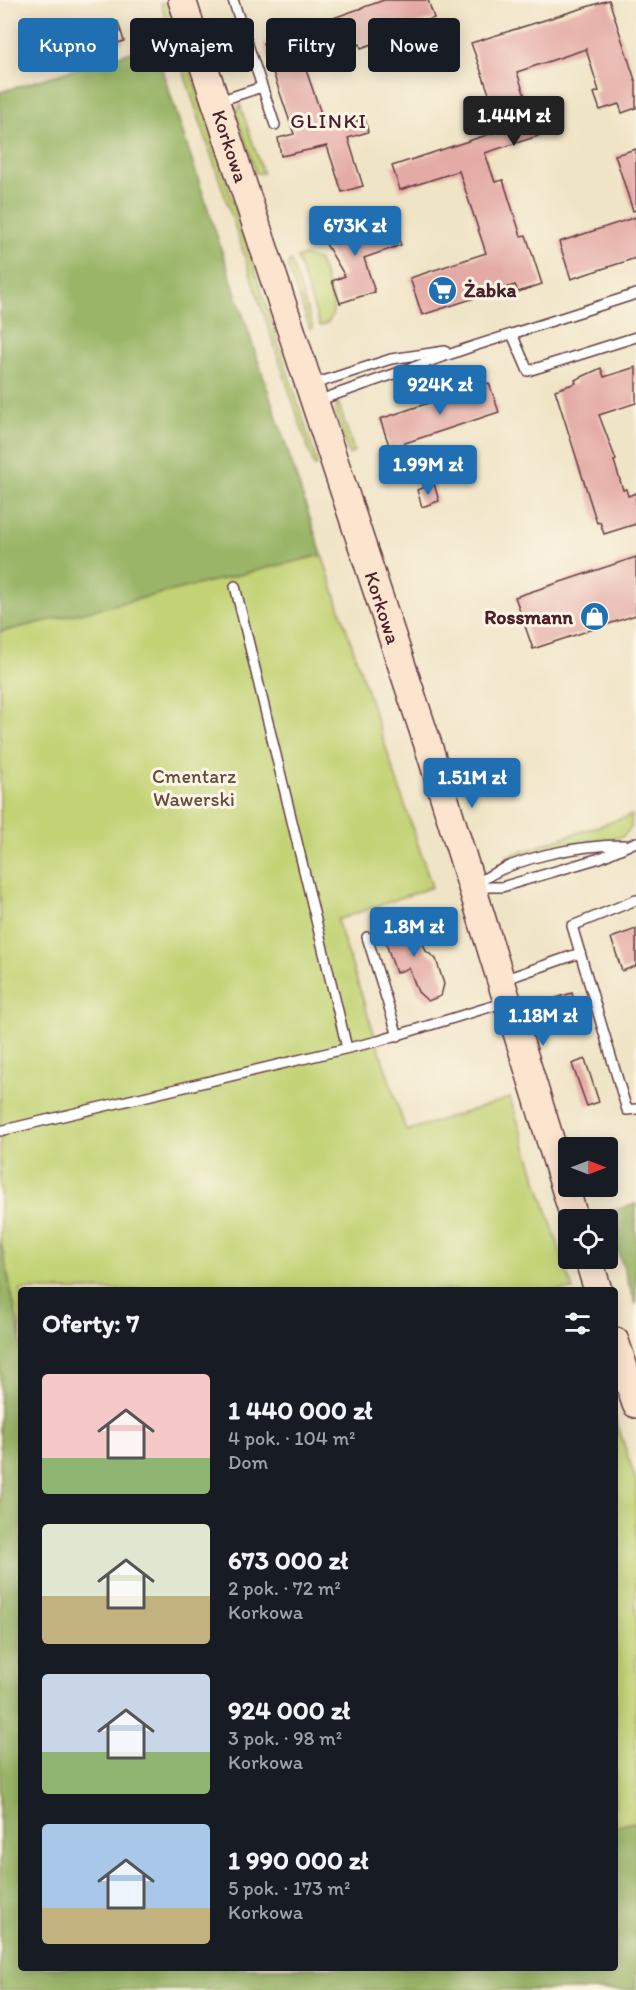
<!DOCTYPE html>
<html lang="pl">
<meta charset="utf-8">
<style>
:root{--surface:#171b24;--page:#242831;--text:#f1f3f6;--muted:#9ea1a6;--accent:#1f6fb2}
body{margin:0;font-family:Itim,sans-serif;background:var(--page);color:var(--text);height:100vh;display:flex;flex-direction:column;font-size:22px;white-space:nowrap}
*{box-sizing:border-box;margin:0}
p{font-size:20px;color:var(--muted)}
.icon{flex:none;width:33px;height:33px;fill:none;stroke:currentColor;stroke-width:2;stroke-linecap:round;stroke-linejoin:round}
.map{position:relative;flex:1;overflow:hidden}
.side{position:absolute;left:18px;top:1287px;width:600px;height:684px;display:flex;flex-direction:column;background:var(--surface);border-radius:6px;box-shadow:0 3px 15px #0003}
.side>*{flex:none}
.guide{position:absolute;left:18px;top:18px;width:600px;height:54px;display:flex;gap:12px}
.needle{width:39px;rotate:90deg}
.buttons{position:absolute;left:558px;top:1137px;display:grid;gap:12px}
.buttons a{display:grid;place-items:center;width:60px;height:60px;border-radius:6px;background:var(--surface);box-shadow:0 3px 15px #0003;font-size:30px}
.price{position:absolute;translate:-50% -51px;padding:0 14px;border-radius:6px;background:var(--accent);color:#fff;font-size:20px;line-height:39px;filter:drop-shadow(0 2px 3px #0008)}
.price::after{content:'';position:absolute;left:50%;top:36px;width:18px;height:14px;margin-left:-9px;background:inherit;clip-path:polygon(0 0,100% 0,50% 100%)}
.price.active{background:#222;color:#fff}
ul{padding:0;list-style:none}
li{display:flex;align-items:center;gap:18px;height:150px;padding:0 24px}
li span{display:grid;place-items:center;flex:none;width:168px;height:120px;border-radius:6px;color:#555}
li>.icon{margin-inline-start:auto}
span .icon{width:72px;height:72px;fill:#fffc;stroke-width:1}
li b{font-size:26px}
h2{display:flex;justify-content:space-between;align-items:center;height:72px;padding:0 24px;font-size:26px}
.pill{padding:0 21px;border-radius:6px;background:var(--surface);box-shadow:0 3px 15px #0003;font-size:21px;line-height:54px}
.pill.active{background:var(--accent);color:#fff}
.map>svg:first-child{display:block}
.green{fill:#c3d376;stroke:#867950;stroke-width:1.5}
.forest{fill:#9ab567;stroke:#726a49;stroke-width:1.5}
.building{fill:#e4aaa5}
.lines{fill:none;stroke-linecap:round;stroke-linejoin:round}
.lane-casing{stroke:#633d42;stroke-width:12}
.secondary-casing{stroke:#633d42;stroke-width:30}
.lane{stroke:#fff;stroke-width:9}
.secondary{stroke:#fbe5cf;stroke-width:27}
.labels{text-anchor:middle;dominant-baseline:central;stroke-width:6;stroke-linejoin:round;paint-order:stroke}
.street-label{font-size:20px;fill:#4a1f2b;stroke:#fcf5e5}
.poi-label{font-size:20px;font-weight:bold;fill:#4a1f2b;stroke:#fcf5e5;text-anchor:start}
.park-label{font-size:20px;fill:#684c3e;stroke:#fcf5e5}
.neighbourhood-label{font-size:21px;letter-spacing:1.5px;fill:#4a1f2b;stroke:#fcf5e5}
</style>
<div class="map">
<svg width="636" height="1990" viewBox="0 0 636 1990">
<rect width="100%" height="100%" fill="#fcf5e5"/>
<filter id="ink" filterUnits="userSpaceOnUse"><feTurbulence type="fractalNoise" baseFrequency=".0167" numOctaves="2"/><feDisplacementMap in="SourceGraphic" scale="12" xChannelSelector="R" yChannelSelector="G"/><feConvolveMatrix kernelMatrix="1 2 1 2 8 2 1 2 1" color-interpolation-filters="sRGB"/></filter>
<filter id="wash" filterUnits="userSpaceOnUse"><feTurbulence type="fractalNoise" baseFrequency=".008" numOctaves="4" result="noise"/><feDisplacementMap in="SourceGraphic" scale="24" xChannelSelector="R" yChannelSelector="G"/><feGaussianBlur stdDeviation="1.35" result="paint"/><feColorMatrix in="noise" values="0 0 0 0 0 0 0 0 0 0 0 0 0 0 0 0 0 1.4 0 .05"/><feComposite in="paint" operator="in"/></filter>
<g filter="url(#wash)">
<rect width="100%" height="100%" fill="#f0e4c6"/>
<g class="green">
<polygon points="168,2 318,465 314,466 161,3"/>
<polygon points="240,105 263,173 256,173 236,113"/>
<path d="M304 255 319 261C325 280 347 319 320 326L297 258Z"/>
<polygon points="291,261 313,327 310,329 287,265"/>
<polygon points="338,402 354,451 349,455 335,411"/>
<polygon points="322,555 432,887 337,920 406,1131 510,1098 573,1290 21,1290 21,1339 0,1238 0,632"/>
<polygon points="632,815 631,828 622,837 560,844 508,859 507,856"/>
<polygon points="615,1417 636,1481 636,1822 615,1826"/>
</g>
<g class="forest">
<polygon points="154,45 322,555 0,632 0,92"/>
<polygon points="636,1204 636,1305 605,1213"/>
<polygon points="0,1238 21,1339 21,1968 615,1968 615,1826 636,1822 636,1990 0,1990"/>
</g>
<g id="blocks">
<g class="building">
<polygon points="384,0 428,0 434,18 377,38 378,42 361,48 360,44 304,64 326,128 365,119 368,132 348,138 363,186 342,192 327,146 281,156 278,138 294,134 263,43"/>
<polygon points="609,0 636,83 636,108 622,113 619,104 600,110 594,93 599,91 586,49 517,72 538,136 485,153 495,182 503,180 521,236 526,235 542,284 518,292 515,285 422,315 410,278 486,253 459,171 400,190 392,166 502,130 471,43"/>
<polygon points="118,22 124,41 84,54 88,65 70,70 63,46 96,35 94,30"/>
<polygon points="636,149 636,210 633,211 615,155"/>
<polygon points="636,217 636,258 571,279 559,242"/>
<polygon points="356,221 361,237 395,228 401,245 364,258 375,292 340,303 332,281 345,276 317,229"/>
<polygon points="636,367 636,403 599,415 616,460 614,461 623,490 626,489 628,496 636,493 636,524 604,534 600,522 597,523 555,390 576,383 575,380 601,368 604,377"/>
<polygon points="489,383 499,412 390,448 380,419"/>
<polygon points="434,484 439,501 422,507 417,490"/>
<polygon points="636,557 636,615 533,649 515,597"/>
<polygon points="414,918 426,951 436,959 444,984 441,996 428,1001 418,992 409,968 396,973 381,929"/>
<polygon points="636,929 636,966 622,971 611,938"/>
<polygon points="572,993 576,1008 551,1016 546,1001"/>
<polygon points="585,1059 599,1102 587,1106 572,1064"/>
</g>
</g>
</g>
<g filter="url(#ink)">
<use href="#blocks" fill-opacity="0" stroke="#633d42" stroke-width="1.5"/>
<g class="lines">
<defs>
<g id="lane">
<polyline points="233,0 275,125"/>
<polyline points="219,101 262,87"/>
<polyline points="512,334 528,371 636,337"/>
<polyline points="311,385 391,359 445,351"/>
<polyline points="317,401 468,348 636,294"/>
<polyline points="235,586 347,1048"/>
<path d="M475 885C512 857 579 845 625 845"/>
<polyline points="475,887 502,887 600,858 636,842"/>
<polyline points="636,900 572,926 627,1110 636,1109"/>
<polyline points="367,937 398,1036"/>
<polyline points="503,980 580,953"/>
<polyline points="0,1131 378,1041 506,1002"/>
</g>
<g id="secondary">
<path id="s1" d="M182 0 428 745 575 1220"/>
<polyline points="588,1258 598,1290"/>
<polyline points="615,1341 636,1404"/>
</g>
</defs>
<use href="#lane" class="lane-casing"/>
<use href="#secondary" class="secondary-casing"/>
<use href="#lane" class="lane"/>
<use href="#secondary" class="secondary"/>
</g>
</g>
<defs>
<symbol id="supermarket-disc" viewBox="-11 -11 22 22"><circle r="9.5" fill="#1f6fb2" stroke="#fcf5e5"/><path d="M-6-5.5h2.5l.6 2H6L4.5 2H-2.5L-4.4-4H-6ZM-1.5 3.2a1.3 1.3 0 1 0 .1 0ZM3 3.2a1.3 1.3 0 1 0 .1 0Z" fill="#fff"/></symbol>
<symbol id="shop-disc" viewBox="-11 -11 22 22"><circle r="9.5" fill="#1f6fb2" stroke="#fcf5e5"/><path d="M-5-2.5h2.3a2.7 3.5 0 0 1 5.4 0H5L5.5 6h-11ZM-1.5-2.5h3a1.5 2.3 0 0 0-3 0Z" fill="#fff"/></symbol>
</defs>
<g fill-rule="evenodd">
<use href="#supermarket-disc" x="426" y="274" width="33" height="33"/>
<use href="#shop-disc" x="578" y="600" width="33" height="33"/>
</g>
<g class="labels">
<g class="street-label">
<text stroke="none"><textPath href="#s1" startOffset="154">Korkowa</textPath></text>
<text stroke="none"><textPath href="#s1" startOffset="640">Korkowa</textPath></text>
</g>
<g class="poi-label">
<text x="464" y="290">Żabka</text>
<text x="573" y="617" text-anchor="end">Rossmann</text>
</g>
<g class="park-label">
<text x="194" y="776">Cmentarz<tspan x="194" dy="23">Wawerski</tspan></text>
</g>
<g class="neighbourhood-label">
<text x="329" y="120">GLINKI</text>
</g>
</g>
</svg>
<div class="buttons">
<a><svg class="needle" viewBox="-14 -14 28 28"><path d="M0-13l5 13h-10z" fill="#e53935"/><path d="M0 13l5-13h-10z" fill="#9ea1a6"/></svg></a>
<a><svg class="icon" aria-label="locate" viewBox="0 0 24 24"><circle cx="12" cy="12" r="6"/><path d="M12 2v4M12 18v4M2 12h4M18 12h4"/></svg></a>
</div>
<b class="price active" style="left:514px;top:147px">1.44M zł</b>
<b class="price" style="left:355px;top:257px">673K zł</b>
<b class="price" style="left:440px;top:416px">924K zł</b>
<b class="price" style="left:428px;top:496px">1.99M zł</b>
<b class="price" style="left:472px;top:809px">1.51M zł</b>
<b class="price" style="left:414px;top:958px">1.8M zł</b>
<b class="price" style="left:543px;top:1047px">1.18M zł</b>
<div class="guide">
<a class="pill active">Kupno</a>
<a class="pill">Wynajem</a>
<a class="pill">Filtry</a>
<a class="pill">Nowe</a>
</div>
<section class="side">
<h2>Oferty: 7<svg class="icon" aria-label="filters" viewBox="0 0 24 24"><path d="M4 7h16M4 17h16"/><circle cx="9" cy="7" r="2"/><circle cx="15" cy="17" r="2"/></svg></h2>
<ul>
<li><span style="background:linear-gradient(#f6c9c9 70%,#8fb573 0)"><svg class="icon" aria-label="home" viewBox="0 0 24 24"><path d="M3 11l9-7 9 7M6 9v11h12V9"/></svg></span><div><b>1 440 000 zł</b><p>4 pok. · 104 m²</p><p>Dom</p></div></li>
<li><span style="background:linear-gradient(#dfe7d0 60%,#c2b280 0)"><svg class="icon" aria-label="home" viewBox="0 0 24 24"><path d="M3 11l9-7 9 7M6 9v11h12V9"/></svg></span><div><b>673 000 zł</b><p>2 pok. · 72 m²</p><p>Korkowa</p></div></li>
<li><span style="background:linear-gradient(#c9d6e8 65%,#8fb573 0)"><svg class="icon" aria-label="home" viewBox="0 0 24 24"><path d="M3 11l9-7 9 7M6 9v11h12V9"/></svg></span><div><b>924 000 zł</b><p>3 pok. · 98 m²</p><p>Korkowa</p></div></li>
<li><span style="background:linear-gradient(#a9c7e8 70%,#c2b280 0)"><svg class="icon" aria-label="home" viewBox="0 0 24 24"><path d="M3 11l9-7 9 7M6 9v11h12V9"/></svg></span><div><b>1 990 000 zł</b><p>5 pok. · 173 m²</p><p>Korkowa</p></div></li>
</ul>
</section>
</div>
